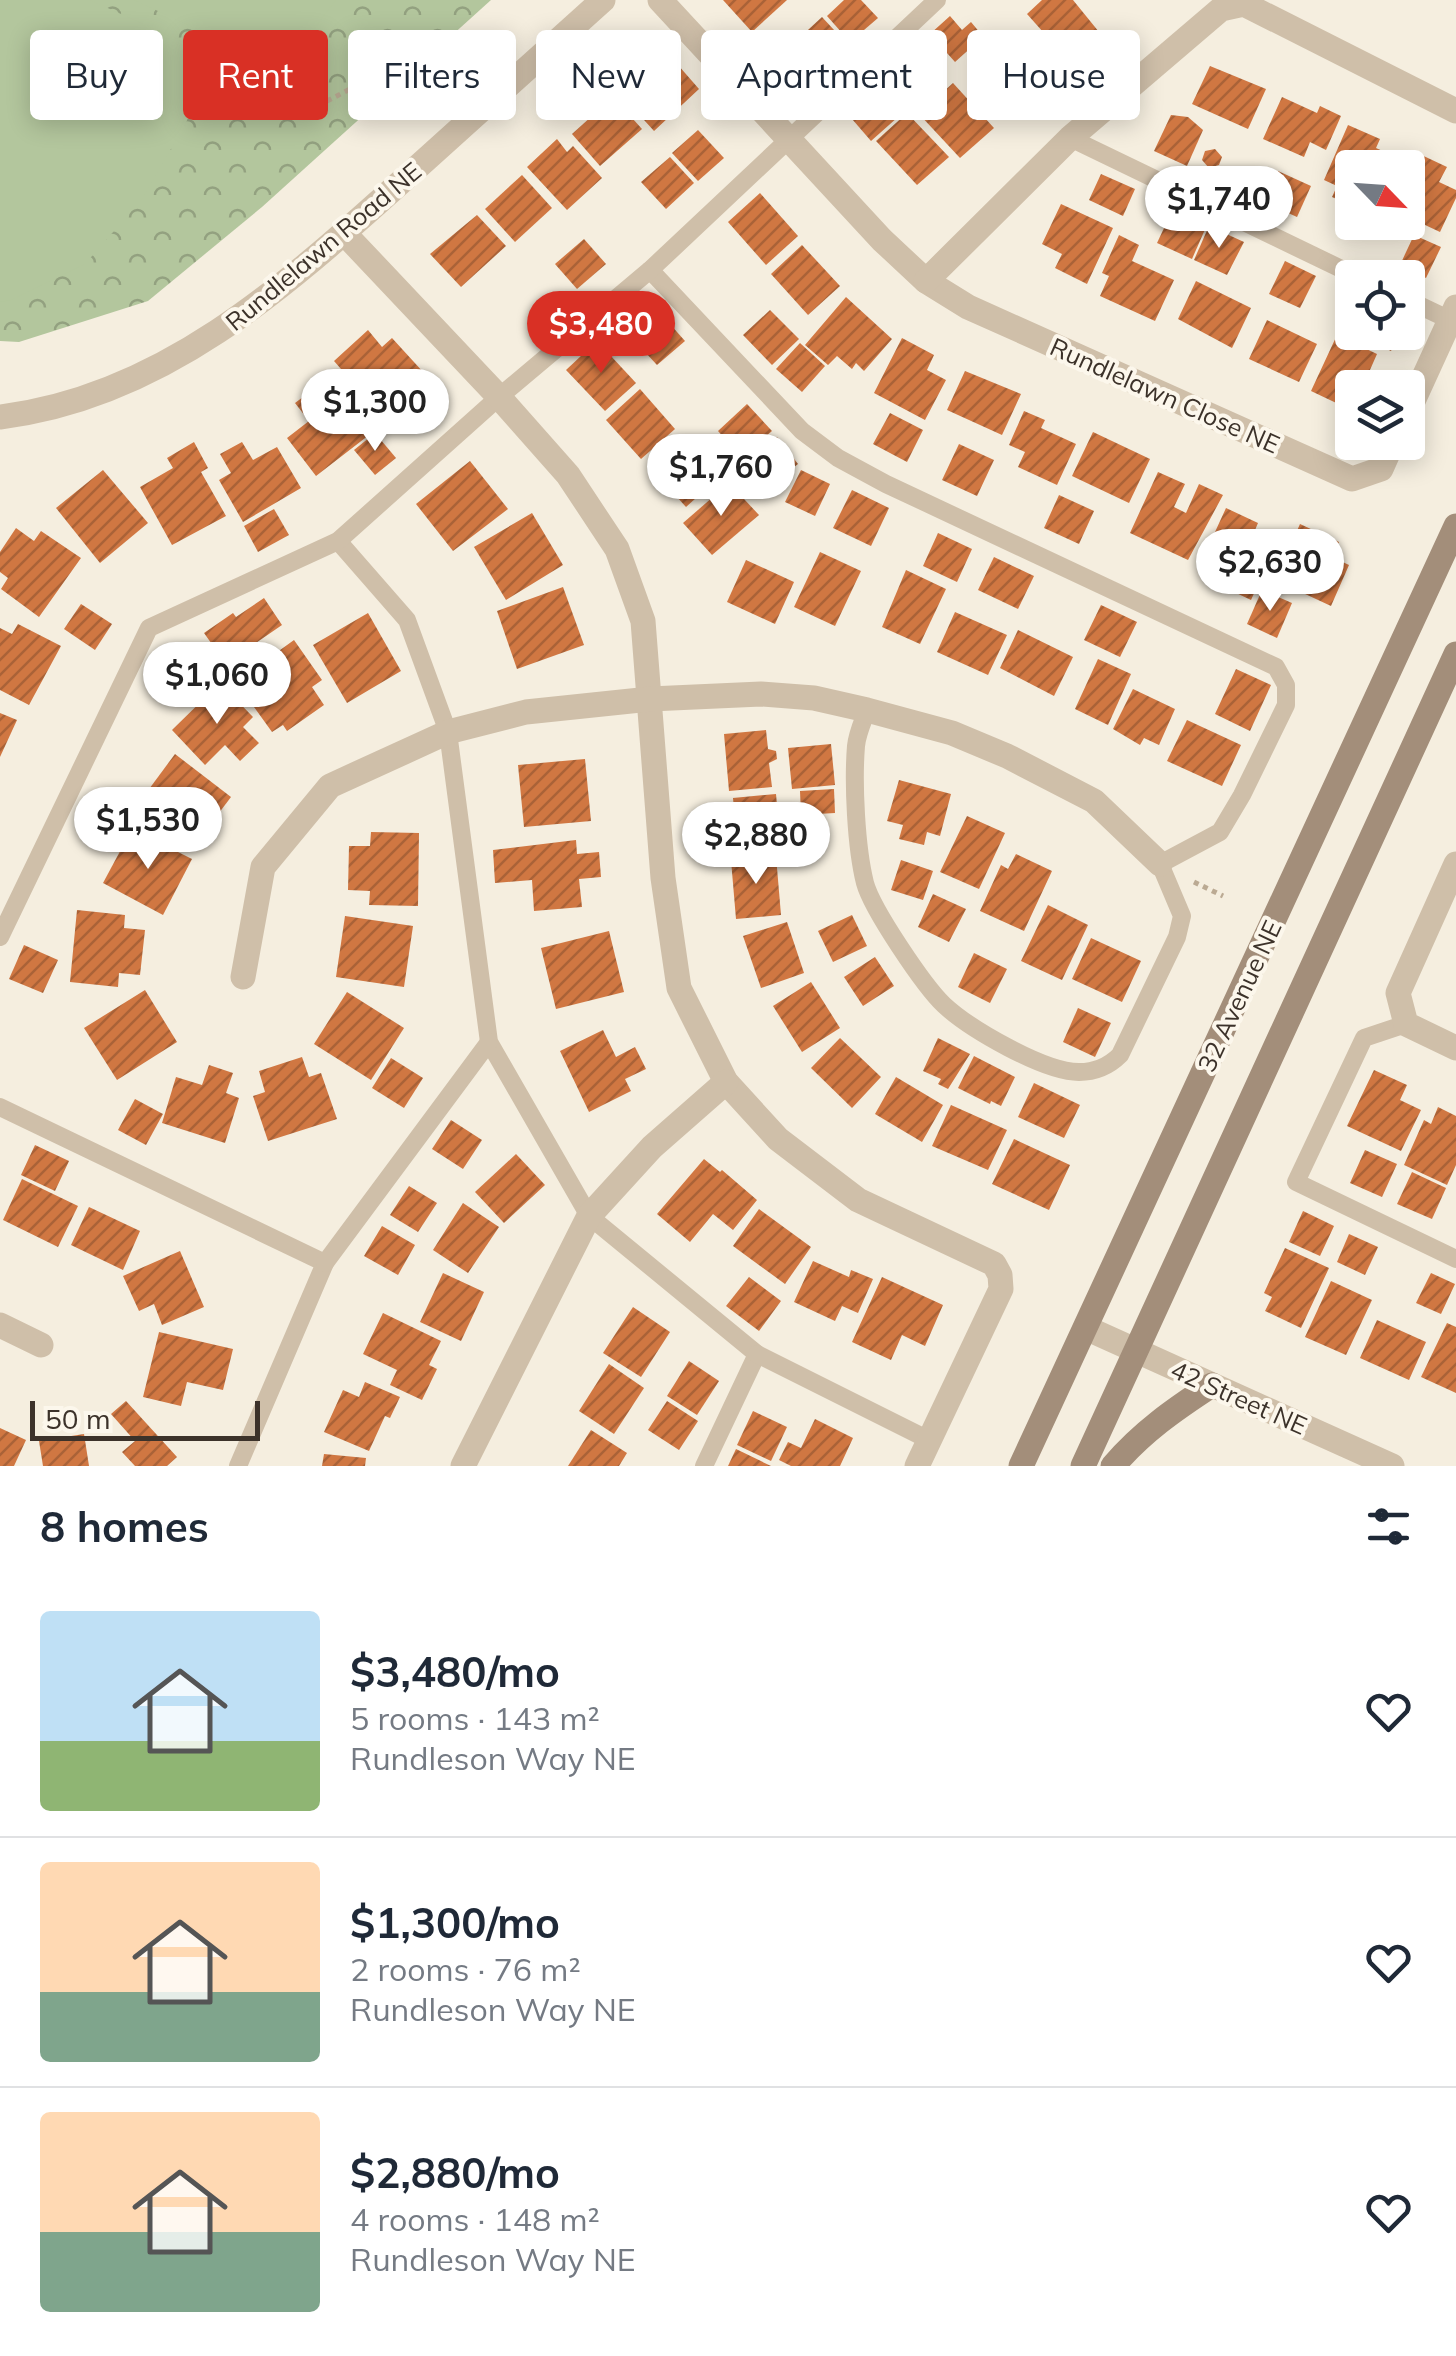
<!DOCTYPE html>
<meta charset="utf-8">
<style>
:root{--surface:#fff;--page:#f2f2f3;--text:#1f2937;--muted:#747a83;--line:#e0e1e3;--accent:#d93025}
body{margin:0;font-family:Mulish,sans-serif;background:var(--page);color:var(--text);height:100vh;display:flex;flex-direction:column;font-size:38px;white-space:nowrap}
*{box-sizing:border-box;margin:0}
p{font-size:32px;color:var(--muted)}
.icon{flex:none;width:55px;height:55px;fill:none;stroke:currentColor;stroke-width:2;stroke-linecap:round;stroke-linejoin:round}
.map{position:relative;height:1466px;overflow:hidden}
.side{display:flex;flex-direction:column;background:var(--surface);flex:1}
.side>*{flex:none}
.top-card{position:absolute;left:30px;top:30px;width:1398px;height:90px;display:flex;gap:20px}
.needle{width:65px;rotate:115deg}
.tools{position:absolute;left:1335px;top:150px;display:grid;gap:20px}
.tools a{display:grid;place-items:center;width:90px;height:90px;border-radius:10px;background:var(--surface);box-shadow:0 5px 25px #0003;font-size:50px}
.scale{position:absolute;left:30px;bottom:25px;width:230px;box-sizing:border-box;padding-left:10px;border:5px solid #3c322a;border-top:0;font-size:28px;line-height:35px;white-space:nowrap;color:#3c322a;-webkit-text-stroke:8px #fcf7ec;paint-order:stroke}
.price{position:absolute;translate:-50% -85px;padding:0 22px;border-radius:35px;background:#fff;color:#222;font-size:32px;line-height:65px;filter:drop-shadow(0 2px 5px #0008)}
.price::after{content:'';position:absolute;left:50%;top:60px;width:30px;height:22px;margin-left:-15px;background:inherit;clip-path:polygon(0 0,100% 0,50% 100%)}
.price.current{background:var(--accent);color:#fff}
ul{padding:0;list-style:none}
li{display:flex;align-items:center;gap:30px;height:250px;padding:0 40px}
li+li{border-top:2px solid var(--line)}
li span{display:grid;place-items:center;flex:none;width:280px;height:200px;border-radius:10px;color:#555}
li>.icon{margin-inline-start:auto}
span .icon{width:120px;height:120px;fill:#fffc;stroke-width:1}
li b{font-size:42px}
h2{display:flex;justify-content:space-between;align-items:center;height:120px;padding:0 40px;font-size:42px}
.tag{padding:0 35px;border-radius:10px;background:var(--surface);box-shadow:0 5px 25px #0003;font-size:35px;line-height:90px}
.tag.current{background:var(--accent);color:#fff}
.map>svg:first-child{display:block}
.forest{fill:url(#forest-crowns)}
.pitch{fill:#b3c69d}
.building{fill:url(#building-hatch)}
.lines{fill:none;stroke-linecap:round;stroke-linejoin:round}
.path{stroke:#bbaa93;stroke-width:5;stroke-dasharray:5 5;stroke-linecap:butt}
.service{stroke:#cfbfa9;stroke-width:18}
.minor{stroke:#cfbfa9;stroke-width:25}
.secondary{stroke:#a38e7a;stroke-width:25}
.labels{text-anchor:middle;dominant-baseline:central;stroke-width:8;stroke-linejoin:round;paint-order:stroke}
.street-label{font-size:25px;fill:#3c322a;stroke:#fcf7ec}
</style>
<div class="map">
<svg width="1456" height="1466" viewBox="0 0 1456 1466">
<defs>
<pattern id="forest-crowns" width="20" height="18" patternUnits="userSpaceOnUse" patternTransform="scale(2.5)"><rect width="20" height="18" fill="#b3c69d"/><path d="M2 6a3 3 0 1 1 6 0M12 15a3 3 0 1 1 6 0" fill="none" stroke="#93a180"/></pattern>
<pattern id="building-hatch" width="6" height="6" patternUnits="userSpaceOnUse" patternTransform="scale(2.5)"><rect width="6" height="6" fill="#d07742"/><path d="M-1 1l2-2M0 6l6-6M5 7l2-2" fill="none" stroke="#aa6237"/></pattern>
</defs>
<rect width="100%" height="100%" fill="#f5eedf"/>
<polygon class="forest" points="0,0 491,0 262,207 148,301 19,342 0,341"/>
<g class="pitch">
<polygon points="0,0 90,0 212,55 186,123 142,199 85,264 11,300 0,302"/>
<polygon points="134,0 336,0 295,53 234,46"/>
</g>
<g class="building">
<polygon points="723,0 787,0 752,32"/>
<polygon points="844,0 861,0 878,18 850,42 827,16"/>
<polygon points="1042,0 1073,0 1099,32 1068,60 1027,14"/>
<polygon points="950,16 962,30 971,22 981,34 973,41 975,44 955,62 930,34"/>
<polygon points="822,17 847,44 820,68 796,41"/>
<polygon points="1013,42 1043,75 1003,111 973,77"/>
<polygon points="910,53 933,80 908,103 884,76"/>
<polygon points="671,57 699,89 654,131 616,89 640,66 650,76"/>
<polygon points="1210,66 1266,89 1248,129 1192,104"/>
<polygon points="953,83 994,128 960,158 919,114"/>
<polygon points="873,88 898,117 871,141 846,112"/>
<polygon points="613,97 642,129 600,166 572,134"/>
<polygon points="1282,97 1317,113 1320,106 1341,116 1326,150 1310,142 1304,157 1263,139"/>
<polygon points="907,113 949,157 917,185 876,141"/>
<polygon points="1171,115 1188,117 1203,130 1187,166 1154,151"/>
<polygon points="1348,125 1380,139 1376,148 1400,159 1396,168 1352,168 1352,206 1332,197 1337,186 1324,180"/>
<polygon points="698,130 724,158 698,181 672,153"/>
<polygon points="557,139 567,152 573,146 602,178 567,210 527,167"/>
<polygon points="1215,149 1222,157 1219,165 1209,168 1202,160 1205,151"/>
<polygon points="1413,151 1447,167 1439,182 1456,190 1456,198 1440,232 1408,217 1406,166"/>
<polygon points="670,157 694,183 666,209 641,182"/>
<polygon points="1278,171 1311,186 1297,217 1264,202"/>
<polygon points="1101,174 1135,189 1123,216 1089,200"/>
<polygon points="522,175 552,208 515,242 485,209"/>
<polygon points="760,193 798,236 766,265 728,222"/>
<polygon points="1061,204 1113,228 1087,284 1055,268 1062,254 1042,244"/>
<polygon points="1173,209 1207,225 1192,259 1157,243"/>
<polygon points="477,215 506,246 461,287 430,254"/>
<polygon points="1209,226 1244,242 1227,275 1194,260"/>
<polygon points="1119,235 1139,245 1132,261 1174,280 1155,321 1100,296 1109,276 1102,273"/>
<polygon points="1414,235 1441,247 1426,278 1400,265"/>
<polygon points="584,239 606,264 577,289 555,264"/>
<polygon points="802,245 840,286 808,315 771,274"/>
<polygon points="1285,261 1316,276 1300,308 1269,294"/>
<polygon points="1196,281 1251,308 1232,348 1178,319"/>
<polygon points="846,297 892,339 864,371 856,363 852,369 837,356 828,365 805,345"/>
<polygon points="770,310 799,339 772,365 743,335"/>
<polygon points="661,314 685,341 657,365 633,339"/>
<polygon points="1267,320 1317,344 1299,382 1249,359"/>
<polygon points="368,330 382,347 392,338 424,373 371,421 339,386 348,377 334,361"/>
<polygon points="1360,332 1400,332 1391,351 1358,336"/>
<polygon points="1337,335 1377,354 1362,388 1352,388 1351,410 1311,391"/>
<polygon points="902,338 934,355 927,370 946,380 925,420 874,393"/>
<polygon points="597,341 636,383 605,411 566,370"/>
<polygon points="800,343 825,366 802,392 776,369"/>
<polygon points="965,371 1021,394 1002,435 947,410"/>
<polygon points="315,388 329,405 339,397 369,435 316,476 287,438 309,421 295,403"/>
<polygon points="640,389 675,429 641,459 606,420"/>
<polygon points="747,404 772,431 742,458 718,431"/>
<polygon points="1024,411 1045,420 1041,428 1076,444 1057,485 1018,467 1025,452 1009,445"/>
<polygon points="890,413 923,430 907,462 873,444"/>
<polygon points="1093,432 1150,459 1129,503 1072,476"/>
<polygon points="375,433 396,458 375,475 354,450"/>
<polygon points="777,437 798,464 773,484 751,457"/>
<polygon points="680,438 717,479 686,507 649,466"/>
<polygon points="194,442 208,468 201,472 226,516 172,545 140,487 173,468 167,458"/>
<polygon points="242,442 253,460 277,447 301,488 243,522 219,480 231,473 220,454"/>
<polygon points="959,444 994,460 977,496 942,480"/>
<polygon points="470,461 508,509 453,551 416,504"/>
<polygon points="103,470 148,523 100,563 56,508"/>
<polygon points="801,470 830,484 815,516 785,502"/>
<polygon points="1158,472 1185,484 1174,507 1186,513 1199,484 1223,495 1188,560 1130,533"/>
<polygon points="729,483 759,515 712,555 683,523"/>
<polygon points="852,490 889,508 871,546 833,528"/>
<polygon points="1059,495 1094,511 1079,544 1044,528"/>
<polygon points="1226,508 1258,523 1255,530 1278,541 1251,600 1211,581 1219,563 1204,556"/>
<polygon points="274,509 289,535 258,552 244,526"/>
<polygon points="532,513 563,565 506,600 474,547"/>
<polygon points="1300,524 1339,542 1332,557 1349,565 1331,606 1275,580"/>
<polygon points="16,528 34,541 41,531 81,558 39,617 1,589 8,578 0,572 0,552"/>
<polygon points="938,533 972,549 957,582 923,566"/>
<polygon points="820,552 861,571 835,626 794,607"/>
<polygon points="994,557 1034,576 1018,609 978,590"/>
<polygon points="746,560 794,582 775,624 727,602"/>
<polygon points="906,570 946,589 920,644 882,627"/>
<polygon points="563,587 584,645 517,669 497,611"/>
<polygon points="1262,590 1292,603 1277,638 1247,624"/>
<polygon points="264,598 282,625 253,645 261,658 247,668 238,655 226,664 204,633 233,613 236,617"/>
<polygon points="81,604 112,624 95,650 64,629"/>
<polygon points="1101,605 1137,622 1120,657 1084,640"/>
<polygon points="955,612 1007,635 988,675 937,652"/>
<polygon points="368,613 401,671 347,703 313,645"/>
<polygon points="18,624 61,646 29,705 0,690 0,628 12,634"/>
<polygon points="1018,630 1073,657 1054,696 1000,668"/>
<polygon points="294,640 322,680 312,687 324,705 287,731 283,725 272,732 236,682"/>
<polygon points="1098,659 1131,674 1108,725 1075,709"/>
<polygon points="1236,669 1271,685 1250,731 1215,714"/>
<polygon points="220,683 253,717 243,727 259,743 240,761 225,745 205,765 172,730"/>
<polygon points="1133,689 1175,709 1159,745 1144,738 1140,745 1113,729"/>
<polygon points="0,713 17,720 0,757"/>
<polygon points="1187,720 1241,745 1222,786 1167,761"/>
<polygon points="766,730 768,749 776,751 777,759 769,763 772,787 729,791 724,734"/>
<polygon points="831,744 835,785 792,789 788,748"/>
<polygon points="175,754 231,797 194,846 138,804"/>
<polygon points="585,759 591,821 524,827 518,765"/>
<polygon points="899,780 951,794 940,836 927,832 924,845 899,839 903,825 887,821"/>
<polygon points="834,789 835,813 801,815 800,791"/>
<polygon points="776,794 781,848 738,852 733,798"/>
<polygon points="967,816 1005,833 979,889 940,872"/>
<polygon points="132,829 192,859 163,915 103,883"/>
<polygon points="371,832 419,833 418,906 369,905 370,891 348,890 349,846 370,846"/>
<polygon points="576,840 577,854 599,852 601,877 579,879 582,907 534,911 532,880 495,883 493,850"/>
<polygon points="1016,854 1052,871 1024,931 980,911 1001,865 1008,869"/>
<polygon points="776,856 781,915 736,919 731,860"/>
<polygon points="901,860 933,871 923,900 891,890"/>
<polygon points="933,894 966,909 949,942 918,927"/>
<polygon points="1048,905 1088,925 1062,980 1021,961"/>
<polygon points="77,910 125,915 124,928 145,930 140,975 119,973 118,987 70,982"/>
<polygon points="852,915 867,946 833,962 818,931"/>
<polygon points="345,916 413,926 404,987 336,977"/>
<polygon points="787,922 804,973 761,988 743,936"/>
<polygon points="609,931 624,992 556,1009 541,948"/>
<polygon points="1091,938 1141,961 1122,1002 1072,979"/>
<polygon points="24,945 58,960 43,993 9,979"/>
<polygon points="974,953 1007,969 990,1003 958,987"/>
<polygon points="875,957 894,986 863,1006 844,977"/>
<polygon points="811,982 840,1028 802,1052 773,1006"/>
<polygon points="145,990 177,1042 117,1080 84,1028"/>
<polygon points="347,992 404,1028 371,1080 314,1044"/>
<polygon points="1078,1008 1111,1023 1095,1057 1063,1042"/>
<polygon points="603,1030 616,1057 635,1047 646,1069 625,1079 631,1091 589,1112 560,1051"/>
<polygon points="840,1038 881,1077 852,1108 811,1068"/>
<polygon points="938,1038 970,1054 948,1089 938,1084 941,1079 923,1071"/>
<polygon points="974,1056 1015,1077 1001,1106 991,1101 990,1104 958,1088"/>
<polygon points="302,1057 309,1077 321,1073 337,1119 268,1141 253,1096 265,1092 259,1071"/>
<polygon points="391,1058 423,1078 404,1108 372,1088"/>
<polygon points="209,1065 233,1073 226,1093 239,1098 225,1143 162,1123 176,1077 202,1085"/>
<polygon points="1374,1070 1407,1085 1400,1100 1421,1110 1401,1151 1347,1126"/>
<polygon points="896,1077 943,1105 922,1142 875,1114"/>
<polygon points="1034,1083 1080,1105 1064,1138 1018,1117"/>
<polygon points="135,1099 163,1114 146,1145 118,1130"/>
<polygon points="951,1105 1007,1130 988,1170 932,1146"/>
<polygon points="1438,1107 1456,1116 1456,1165 1447,1185 1404,1165 1424,1120 1431,1124"/>
<polygon points="451,1120 482,1140 463,1169 432,1149"/>
<polygon points="1014,1139 1070,1165 1049,1210 992,1184"/>
<polygon points="35,1145 69,1161 55,1191 21,1175"/>
<polygon points="1365,1150 1397,1164 1382,1197 1350,1183"/>
<polygon points="516,1154 545,1185 504,1223 475,1192"/>
<polygon points="704,1159 720,1172 722,1170 757,1200 733,1230 713,1214 690,1242 657,1214"/>
<polygon points="1412,1172 1446,1188 1432,1219 1397,1204"/>
<polygon points="22,1179 78,1206 58,1247 3,1220"/>
<polygon points="409,1186 437,1203 418,1232 390,1215"/>
<polygon points="463,1203 499,1227 468,1273 433,1250"/>
<polygon points="89,1207 140,1231 123,1270 71,1245"/>
<polygon points="759,1209 811,1247 785,1284 733,1246"/>
<polygon points="1303,1211 1334,1226 1320,1256 1289,1242"/>
<polygon points="382,1226 415,1245 398,1275 364,1256"/>
<polygon points="1349,1234 1378,1247 1365,1275 1337,1262"/>
<polygon points="1285,1248 1329,1268 1301,1328 1265,1311 1272,1297 1264,1293"/>
<polygon points="180,1251 204,1307 162,1325 154,1304 139,1311 123,1276"/>
<polygon points="813,1261 849,1277 851,1270 873,1279 858,1313 842,1306 835,1321 794,1302"/>
<polygon points="443,1273 484,1292 461,1341 420,1322"/>
<polygon points="1431,1273 1455,1284 1441,1314 1416,1303"/>
<polygon points="749,1277 781,1301 759,1331 726,1306"/>
<polygon points="882,1277 943,1305 925,1346 902,1335 891,1360 852,1342"/>
<polygon points="1331,1281 1372,1300 1346,1355 1305,1337"/>
<polygon points="633,1307 670,1332 641,1377 603,1353"/>
<polygon points="383,1313 441,1341 429,1365 437,1369 422,1400 390,1385 397,1370 363,1354"/>
<polygon points="1377,1320 1426,1342 1409,1380 1360,1358"/>
<polygon points="1447,1323 1456,1327 1456,1393 1421,1377"/>
<polygon points="159,1332 233,1349 223,1390 187,1382 181,1406 143,1397"/>
<polygon points="689,1361 719,1381 697,1415 667,1396"/>
<polygon points="609,1364 644,1388 614,1434 579,1411"/>
<polygon points="365,1382 400,1397 390,1418 385,1416 369,1451 324,1432 343,1390 359,1397"/>
<polygon points="126,1401 177,1457 167,1466 135,1466 122,1452 135,1441 111,1414"/>
<polygon points="667,1401 698,1421 679,1450 648,1430"/>
<polygon points="753,1411 787,1427 771,1461 737,1445"/>
<polygon points="815,1419 853,1438 840,1466 791,1466 779,1460 788,1442 801,1448"/>
<polygon points="0,1428 26,1440 14,1466 0,1466"/>
<polygon points="591,1430 627,1453 619,1466 568,1466"/>
<polygon points="84,1434 89,1466 43,1466 39,1441"/>
<polygon points="736,1449 771,1466 728,1466"/>
<polygon points="324,1454 366,1458 365,1466 322,1466"/>
</g>
<g class="lines">
<g class="path">
<polyline points="327,101 393,67 435,71"/>
<polyline points="1194,882 1223,896"/>
</g>
<g class="service">
<polyline points="1070,138 1360,278"/>
<path d="M650 270 802 431 838 458 886 484 1276 667 1286 685V705L1242 795 1220 832 1160 864 1182 916 1177 937 1120 1055C1109 1066 1095 1072 1079 1072 1044 1072 970 1029 944 1005 924 986 872 909 865 883 856 847 853 783 856 746 857 734 863 721 867 710"/>
<polyline points="1408,300 1450,320"/>
<polyline points="338,541 407,620 448,732 489,1042 589,1216 757,1354 704,1466"/>
<polyline points="0,937 149,628 338,541 499,397 650,270 937,0"/>
<polyline points="1406,1024 1364,1038 1296,1182 1456,1259"/>
<polyline points="0,1107 325,1263 238,1466"/>
<polyline points="325,1263 489,1042"/>
<polyline points="757,1354 929,1440"/>
</g>
<g class="minor">
<polyline points="660,0 882,240 926,281 968,307 1352,479 1381,469 1393,442"/>
<polyline points="344,233 499,397 568,475 617,549 643,621 663,878 679,988 726,1082 778,1139 858,1200 994,1264 1000,1275 1001,1289 917,1466"/>
<polyline points="926,281 1070,138 1221,9 1244,4 1456,111"/>
<polyline points="1408,412 1456,307"/>
<path d="M0 417C166 397 291 281 411 173 475 115 539 58 603 0"/>
<polyline points="1456,864 1398,993 1406,1024 1456,1048"/>
<polyline points="243,977 263,867 330,786 448,732 526,712 650,699 761,694 814,698 867,710 952,733 1007,756 1094,801 1160,864"/>
<polyline points="0,1325 41,1345"/>
<polyline points="1086,1328 1392,1466"/>
<polyline points="463,1466 589,1216 652,1147 726,1082"/>
</g>
<g class="secondary">
<polyline points="1021,1466 1456,526"/>
<polyline points="1083,1466 1456,654"/>
<path d="M1113 1466C1142 1432 1175 1409 1212 1385"/>
</g>
</g>
<g class="labels">
<g class="street-label">
<text transform="translate(323 246) rotate(-40)">Rundlelawn Road NE</text>
<text transform="translate(1165 395) rotate(24)">Rundlelawn Close NE</text>
<text transform="translate(1239 996) rotate(-65)">32 Avenue NE</text>
<text transform="translate(1239 1397) rotate(24)">42 Street NE</text>
</g>
</g>
</svg>
<div class="tools">
<a><svg class="needle" viewBox="-14 -14 28 28"><path d="M0-13l5 13h-10z" fill="#e53935"/><path d="M0 13l5-13h-10z" fill="#747a83"/></svg></a>
<a><svg class="icon" aria-label="locate" viewBox="0 0 24 24"><circle cx="12" cy="12" r="6"/><path d="M12 2v4M12 18v4M2 12h4M18 12h4"/></svg></a>
<a><svg class="icon" aria-label="layers" viewBox="0 0 24 24"><path d="M12 4l9 5-9 5-9-5zM3 14l9 5 9-5"/></svg></a>
</div>
<div class="scale">50 m</div>
<b class="price" style="left:1219px;top:251px">$1,740</b>
<b class="price current" style="left:601px;top:376px">$3,480</b>
<b class="price" style="left:375px;top:454px">$1,300</b>
<b class="price" style="left:721px;top:519px">$1,760</b>
<b class="price" style="left:1270px;top:614px">$2,630</b>
<b class="price" style="left:217px;top:727px">$1,060</b>
<b class="price" style="left:148px;top:872px">$1,530</b>
<b class="price" style="left:756px;top:887px">$2,880</b>
<div class="top-card">
<a class="tag">Buy</a>
<a class="tag current">Rent</a>
<a class="tag">Filters</a>
<a class="tag">New</a>
<a class="tag">Apartment</a>
<a class="tag">House</a>
</div>
</div>
<section class="side">
<h2>8 homes<svg class="icon" aria-label="filters" viewBox="0 0 24 24"><path d="M4 7h16M4 17h16"/><circle cx="9" cy="7" r="2"/><circle cx="15" cy="17" r="2"/></svg></h2>
<ul>
<li><span style="background:linear-gradient(#bfe0f5 65%,#8fb573 0)"><svg class="icon" aria-label="home" viewBox="0 0 24 24"><path d="M3 11l9-7 9 7M6 9v11h12V9"/></svg></span><div><b>$3,480/mo</b><p>5 rooms · 143 m²</p><p>Rundleson Way NE</p></div><svg class="icon" aria-label="heart" viewBox="0 0 24 24"><path d="M12 20l-8-8c-3-5 5-10 8-4 3-6 11-1 8 4z"/></svg></li>
<li><span style="background:linear-gradient(#ffd9b3 65%,#7fa58c 0)"><svg class="icon" aria-label="home" viewBox="0 0 24 24"><path d="M3 11l9-7 9 7M6 9v11h12V9"/></svg></span><div><b>$1,300/mo</b><p>2 rooms · 76 m²</p><p>Rundleson Way NE</p></div><svg class="icon" aria-label="heart" viewBox="0 0 24 24"><path d="M12 20l-8-8c-3-5 5-10 8-4 3-6 11-1 8 4z"/></svg></li>
<li><span style="background:linear-gradient(#ffd9b3 60%,#7fa58c 0)"><svg class="icon" aria-label="home" viewBox="0 0 24 24"><path d="M3 11l9-7 9 7M6 9v11h12V9"/></svg></span><div><b>$2,880/mo</b><p>4 rooms · 148 m²</p><p>Rundleson Way NE</p></div><svg class="icon" aria-label="heart" viewBox="0 0 24 24"><path d="M12 20l-8-8c-3-5 5-10 8-4 3-6 11-1 8 4z"/></svg></li>
</ul>
</section>
